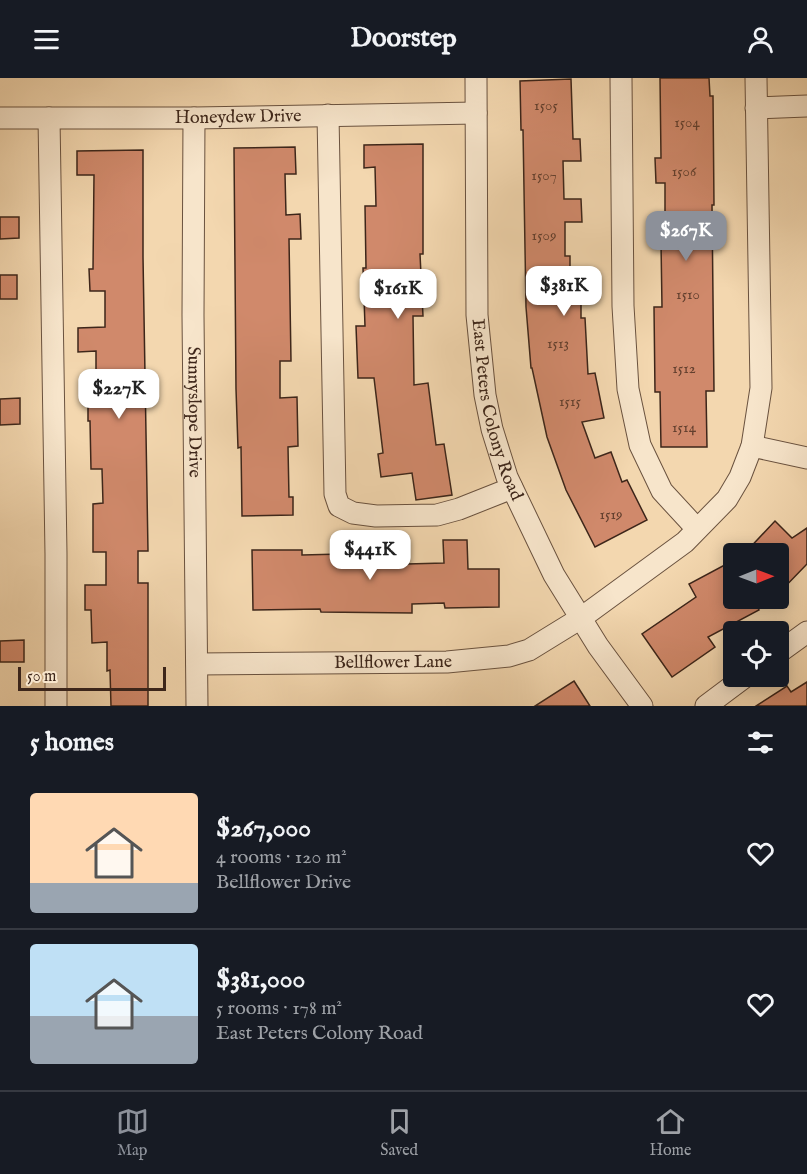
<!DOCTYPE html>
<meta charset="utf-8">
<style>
:root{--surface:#171b24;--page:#242831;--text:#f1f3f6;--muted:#9ea1a6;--line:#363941;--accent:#8c9099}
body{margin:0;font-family:"IM FELL English",serif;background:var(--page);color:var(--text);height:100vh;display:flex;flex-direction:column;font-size:22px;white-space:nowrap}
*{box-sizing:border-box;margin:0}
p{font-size:20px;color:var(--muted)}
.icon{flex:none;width:33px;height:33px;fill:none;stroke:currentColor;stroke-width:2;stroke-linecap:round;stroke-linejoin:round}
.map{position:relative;height:628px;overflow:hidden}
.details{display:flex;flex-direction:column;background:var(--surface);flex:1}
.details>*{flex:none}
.needle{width:39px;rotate:89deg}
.controls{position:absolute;left:723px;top:465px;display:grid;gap:12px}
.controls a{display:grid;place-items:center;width:66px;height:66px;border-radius:6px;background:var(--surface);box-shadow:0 3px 15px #0003;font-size:30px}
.scale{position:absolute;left:18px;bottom:15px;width:148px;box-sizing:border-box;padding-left:6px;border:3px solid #3d261a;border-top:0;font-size:16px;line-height:21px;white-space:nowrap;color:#3d261a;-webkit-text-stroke:4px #f7e5cb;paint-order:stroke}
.price{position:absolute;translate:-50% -51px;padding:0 14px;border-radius:12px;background:#fff;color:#222;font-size:20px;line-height:39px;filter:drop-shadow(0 2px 3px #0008)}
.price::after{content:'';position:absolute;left:50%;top:36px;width:18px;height:14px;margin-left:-9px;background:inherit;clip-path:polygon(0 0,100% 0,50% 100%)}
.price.active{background:var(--accent);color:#fff}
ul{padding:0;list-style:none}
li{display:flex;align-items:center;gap:18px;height:150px;padding:0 30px}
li+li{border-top:2px solid var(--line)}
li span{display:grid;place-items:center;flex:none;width:168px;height:120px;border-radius:6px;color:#555}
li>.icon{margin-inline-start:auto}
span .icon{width:72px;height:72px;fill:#fffc;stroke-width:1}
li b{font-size:26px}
h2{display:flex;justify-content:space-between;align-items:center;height:72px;padding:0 30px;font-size:26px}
header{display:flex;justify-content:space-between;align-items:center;height:78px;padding:0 30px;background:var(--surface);font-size:27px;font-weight:700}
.menu{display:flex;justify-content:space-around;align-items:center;height:84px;border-top:2px solid var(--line);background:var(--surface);font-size:16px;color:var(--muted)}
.menu a{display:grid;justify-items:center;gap:3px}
.menu .active{color:var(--accent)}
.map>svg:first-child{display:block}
.building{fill:#d0896b;stroke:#3d261a;stroke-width:1.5}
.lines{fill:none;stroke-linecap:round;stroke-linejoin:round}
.minor-casing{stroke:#6a523f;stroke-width:23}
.minor{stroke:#f7e5cb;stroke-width:21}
.labels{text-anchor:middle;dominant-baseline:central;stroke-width:4.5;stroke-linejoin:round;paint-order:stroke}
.number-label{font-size:15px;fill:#623f2e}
.street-label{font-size:18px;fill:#3d261a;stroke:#f7e5cb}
</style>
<header><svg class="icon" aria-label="menu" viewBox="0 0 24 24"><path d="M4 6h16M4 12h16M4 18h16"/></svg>Doorstep<svg class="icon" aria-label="person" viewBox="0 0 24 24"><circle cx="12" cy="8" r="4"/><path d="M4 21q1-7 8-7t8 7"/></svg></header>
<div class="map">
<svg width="807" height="628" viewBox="0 0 807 628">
<rect width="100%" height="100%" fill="#f3d7af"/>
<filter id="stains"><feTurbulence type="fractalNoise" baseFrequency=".00333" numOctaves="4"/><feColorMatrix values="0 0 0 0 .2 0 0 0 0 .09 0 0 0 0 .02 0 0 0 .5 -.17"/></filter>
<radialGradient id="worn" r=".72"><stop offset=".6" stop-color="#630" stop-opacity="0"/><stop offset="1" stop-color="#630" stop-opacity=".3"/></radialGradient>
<g class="building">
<polygon points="660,0 709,0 710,18 713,18 714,127 712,127 714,313 706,313 707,369 661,369 660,314 655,314 654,229 662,229 661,165 662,142 665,142 665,105 656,105 655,80 661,80"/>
<polygon points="571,1 573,61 580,61 581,83 563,83 564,121 581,121 582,144 565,144 565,178 570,178 570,206 581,205 581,240 585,240 588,296 595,295 604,340 582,344 595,380 611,374 622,404 627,402 647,442 595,469 566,412 547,359 532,290 531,290 526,229 523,52 521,52 520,3"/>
<polygon points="423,66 423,176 420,176 423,238 413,238 414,307 428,305 436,367 444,366 452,417 416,422 412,395 381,399 378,376 383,375 374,300 358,300 356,248 365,248 363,190 366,190 365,128 376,128 375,89 364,90 364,67"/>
<polygon points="295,69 296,96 285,96 286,137 300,136 301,161 289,161 291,283 280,283 280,320 297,319 298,368 288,369 289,419 293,419 293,437 242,438 241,369 238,370 236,311 234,70"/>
<polygon points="143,72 143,179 148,473 138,473 138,505 148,505 148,628 111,628 110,592 107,593 107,564 92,565 91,532 85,532 85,507 106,507 106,474 93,474 93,426 103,425 102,391 91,391 90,343 88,343 88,309 96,309 96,273 78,274 78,250 105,249 105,213 90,213 89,191 93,191 94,97 77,97 77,73"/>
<polygon points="0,139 19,139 19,160 0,161"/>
<rect x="0" y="197" width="17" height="24"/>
<polygon points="20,320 20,346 0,347 0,321"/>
<polygon points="775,443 792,460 807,450 807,486 778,516 778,476 744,476"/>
<polygon points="443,462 467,462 468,491 499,491 499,529 445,530 444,525 412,526 412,535 321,534 320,531 253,532 252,472 302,472 302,477 382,475 382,468 407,468 407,486 444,485"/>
<polygon points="734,482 734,520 753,520 759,532 708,559 715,569 672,599 642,556 696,519 689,506"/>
<polygon points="24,562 24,584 0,584 0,563"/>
<polygon points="574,603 590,628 535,628"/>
<polygon points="807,604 807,628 756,628 787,608 791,614"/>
</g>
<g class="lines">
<defs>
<g id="minor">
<path id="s1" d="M476 0 477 237 485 317 492 351 507 399 554 497 598 568 642 628"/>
<polyline points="621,0 623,228 628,311 640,367 662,413 697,451"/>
<polyline points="756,30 807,28"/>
<polyline points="328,37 335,416 339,428 353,435 376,438 437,437 459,431 512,410"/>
<path id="s2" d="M0 40H194L476 35"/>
<polyline points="49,40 56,476 56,628"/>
<path id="s3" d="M194 40 193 237 197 628"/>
<polyline points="752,368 807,380"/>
<polyline points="778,575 807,554"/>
<path id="s4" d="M197 586 447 584 509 578 529 572 581 540 685 464 727 421 740 399 752 368 761 310 756 0"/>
<polyline points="706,628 746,598"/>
</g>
</defs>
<use href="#minor" class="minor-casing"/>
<use href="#minor" class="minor"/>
</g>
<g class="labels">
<g class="number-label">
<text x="546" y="27">1505</text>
<text x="687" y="44">1504</text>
<text x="684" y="93">1506</text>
<text x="544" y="97">1507</text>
<text x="544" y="157">1509</text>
<text x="688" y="216">1510</text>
<text x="558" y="265">1513</text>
<text x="684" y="290">1512</text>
<text x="570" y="323">1515</text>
<text x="684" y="349">1514</text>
<text x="611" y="436">1519</text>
</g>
<g class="street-label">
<text stroke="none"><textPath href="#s2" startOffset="238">Honeydew Drive</textPath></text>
<text stroke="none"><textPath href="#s1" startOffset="334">East Peters Colony Road</textPath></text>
<text stroke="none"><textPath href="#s3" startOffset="294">Sunnyslope Drive</textPath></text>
<text stroke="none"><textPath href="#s4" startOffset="196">Bellflower Lane</textPath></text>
</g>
</g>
<rect width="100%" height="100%" filter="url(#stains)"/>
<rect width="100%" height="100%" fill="url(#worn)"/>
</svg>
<div class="controls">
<a><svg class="needle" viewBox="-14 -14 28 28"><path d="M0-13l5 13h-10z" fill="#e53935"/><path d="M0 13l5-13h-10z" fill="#9ea1a6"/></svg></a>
<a><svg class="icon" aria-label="locate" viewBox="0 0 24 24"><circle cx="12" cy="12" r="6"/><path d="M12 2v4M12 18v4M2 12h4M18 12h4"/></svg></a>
</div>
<div class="scale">50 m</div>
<b class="price active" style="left:686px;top:184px">$267K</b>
<b class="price" style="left:564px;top:239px">$381K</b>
<b class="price" style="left:398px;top:242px">$161K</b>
<b class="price" style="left:119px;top:342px">$227K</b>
<b class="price" style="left:370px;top:503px">$441K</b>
</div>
<section class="details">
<h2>5 homes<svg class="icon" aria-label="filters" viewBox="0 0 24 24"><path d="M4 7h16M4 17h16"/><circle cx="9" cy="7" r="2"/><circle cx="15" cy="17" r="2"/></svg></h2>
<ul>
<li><span style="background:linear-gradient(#ffd9b3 75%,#9aa5b1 0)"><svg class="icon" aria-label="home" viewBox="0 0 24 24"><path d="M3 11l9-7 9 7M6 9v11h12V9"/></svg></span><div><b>$267,000</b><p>4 rooms · 120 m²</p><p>Bellflower Drive</p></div><svg class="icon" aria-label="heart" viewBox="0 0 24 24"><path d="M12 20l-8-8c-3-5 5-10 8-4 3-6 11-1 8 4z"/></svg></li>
<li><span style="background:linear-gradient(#bfe0f5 60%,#9aa5b1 0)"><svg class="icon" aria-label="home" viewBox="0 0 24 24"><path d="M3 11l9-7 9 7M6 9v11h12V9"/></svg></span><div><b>$381,000</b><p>5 rooms · 178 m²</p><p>East Peters Colony Road</p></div><svg class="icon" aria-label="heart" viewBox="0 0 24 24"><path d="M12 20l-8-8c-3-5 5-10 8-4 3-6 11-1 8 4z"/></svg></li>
</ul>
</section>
<nav class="menu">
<a class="active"><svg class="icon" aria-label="map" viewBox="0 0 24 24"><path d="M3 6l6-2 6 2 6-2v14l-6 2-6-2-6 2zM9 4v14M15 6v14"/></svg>Map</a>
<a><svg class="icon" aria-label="saved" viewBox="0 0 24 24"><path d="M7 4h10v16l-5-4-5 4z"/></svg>Saved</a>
<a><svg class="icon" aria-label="home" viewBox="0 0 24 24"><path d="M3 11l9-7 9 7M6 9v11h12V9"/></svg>Home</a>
</nav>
